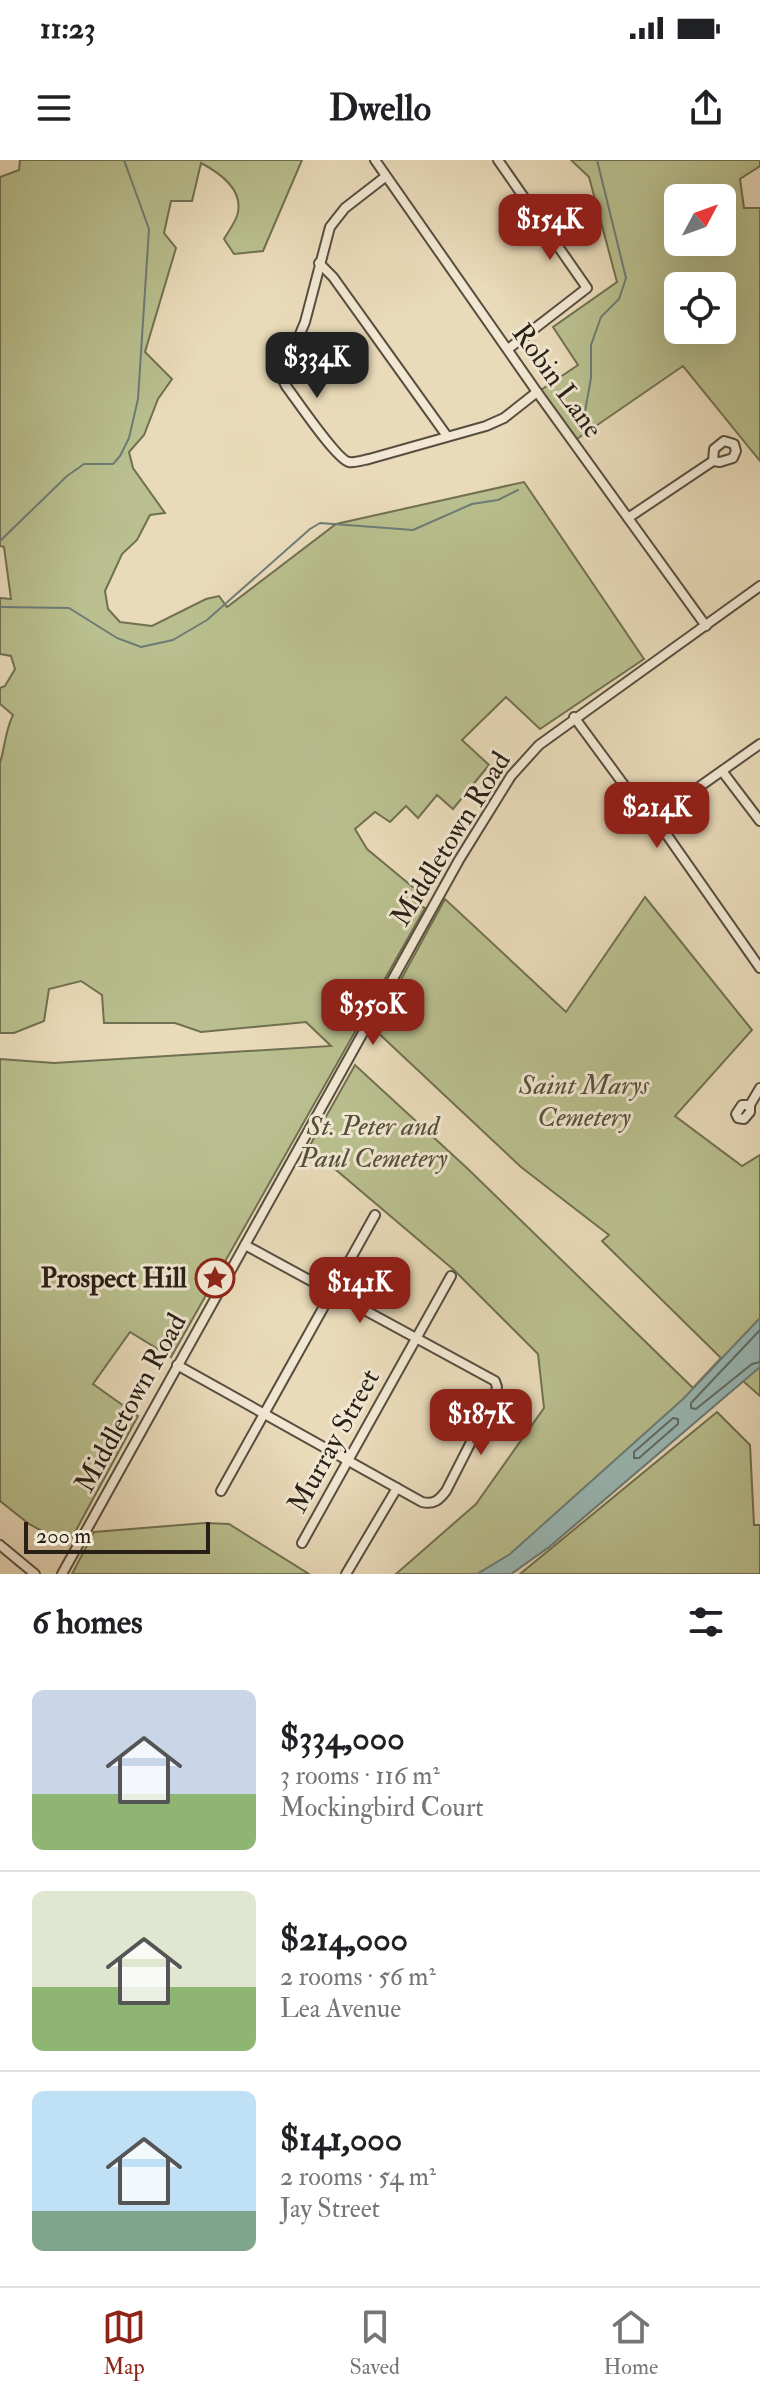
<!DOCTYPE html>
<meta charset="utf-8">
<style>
:root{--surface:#fff;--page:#f2f2f2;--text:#202124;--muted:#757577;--line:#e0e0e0;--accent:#8f2418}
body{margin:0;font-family:"IM FELL Double Pica",serif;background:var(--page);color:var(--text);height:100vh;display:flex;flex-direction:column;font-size:30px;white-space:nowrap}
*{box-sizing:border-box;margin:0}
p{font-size:26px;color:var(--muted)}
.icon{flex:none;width:44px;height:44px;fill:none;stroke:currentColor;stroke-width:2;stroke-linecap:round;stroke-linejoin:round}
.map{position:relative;height:1414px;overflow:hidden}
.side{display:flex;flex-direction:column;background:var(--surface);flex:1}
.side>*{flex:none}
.needle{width:52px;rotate:49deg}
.controls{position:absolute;left:664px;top:24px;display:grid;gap:16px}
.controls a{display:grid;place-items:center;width:72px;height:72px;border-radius:12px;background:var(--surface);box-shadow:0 8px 32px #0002;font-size:40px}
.scale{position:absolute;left:24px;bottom:20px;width:186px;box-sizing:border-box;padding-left:8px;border:4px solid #282017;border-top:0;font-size:22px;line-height:28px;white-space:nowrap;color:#282017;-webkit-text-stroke:6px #f1e7d2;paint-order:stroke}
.price{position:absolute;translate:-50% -68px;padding:0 18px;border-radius:16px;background:var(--accent);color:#fff;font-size:26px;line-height:52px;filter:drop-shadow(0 2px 4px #0008)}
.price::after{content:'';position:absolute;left:50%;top:48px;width:24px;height:18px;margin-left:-12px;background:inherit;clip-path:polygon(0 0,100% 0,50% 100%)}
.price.current{background:#222;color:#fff}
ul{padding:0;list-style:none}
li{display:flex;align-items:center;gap:24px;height:200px;padding:0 32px}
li+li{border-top:2px solid var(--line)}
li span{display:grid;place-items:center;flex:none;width:224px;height:160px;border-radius:12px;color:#555}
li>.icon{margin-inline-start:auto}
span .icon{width:96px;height:96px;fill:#fffc;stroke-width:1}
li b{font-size:34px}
h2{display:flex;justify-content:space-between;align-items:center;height:96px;padding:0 32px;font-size:34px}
.status{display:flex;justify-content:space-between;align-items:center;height:56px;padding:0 40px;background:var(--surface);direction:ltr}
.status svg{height:22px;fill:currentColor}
header{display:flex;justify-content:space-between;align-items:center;height:104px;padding:0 32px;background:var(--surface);font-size:36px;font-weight:700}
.menu{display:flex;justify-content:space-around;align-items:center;height:112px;border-top:2px solid var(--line);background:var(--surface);font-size:22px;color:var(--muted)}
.menu a{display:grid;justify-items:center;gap:4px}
.menu .current{color:var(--accent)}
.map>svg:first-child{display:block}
.green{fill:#b9bf8e;stroke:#707052;stroke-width:2;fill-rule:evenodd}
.water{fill:#99b9b7;stroke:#6c7c77;stroke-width:2}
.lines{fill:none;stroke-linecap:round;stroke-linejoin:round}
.shore{stroke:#606c67;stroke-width:2}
.stream{stroke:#6c7c77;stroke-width:2}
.minor-casing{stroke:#584e40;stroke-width:12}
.minor{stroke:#f1e7d2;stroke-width:8}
.labels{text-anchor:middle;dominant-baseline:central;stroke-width:6;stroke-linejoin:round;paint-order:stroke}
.street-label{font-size:28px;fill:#282017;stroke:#f1e7d2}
.park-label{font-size:28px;font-style:italic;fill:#54503b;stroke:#f1e7d2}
.poi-label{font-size:28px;font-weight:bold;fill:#282017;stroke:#f1e7d2;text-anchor:end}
</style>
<div class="status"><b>11:23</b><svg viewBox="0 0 49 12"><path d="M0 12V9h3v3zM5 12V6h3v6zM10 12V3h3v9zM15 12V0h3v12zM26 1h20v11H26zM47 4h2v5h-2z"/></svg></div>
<header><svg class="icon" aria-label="menu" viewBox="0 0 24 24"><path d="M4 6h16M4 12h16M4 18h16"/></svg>Dwello<svg class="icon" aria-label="share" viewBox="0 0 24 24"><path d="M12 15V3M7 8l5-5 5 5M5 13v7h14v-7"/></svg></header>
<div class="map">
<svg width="760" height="1414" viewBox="0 0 760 1414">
<rect width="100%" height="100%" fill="#e9dab9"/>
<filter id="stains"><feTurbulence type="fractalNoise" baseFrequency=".0025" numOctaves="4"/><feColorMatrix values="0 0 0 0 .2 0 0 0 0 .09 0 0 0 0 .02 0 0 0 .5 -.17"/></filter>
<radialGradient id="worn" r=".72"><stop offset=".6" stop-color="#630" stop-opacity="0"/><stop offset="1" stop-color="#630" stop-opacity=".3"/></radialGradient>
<g class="green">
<path d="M20 0H302L263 91 234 94 224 79C228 72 234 64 237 56 245 31 220 13 201 3L192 41H171L164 73 176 88 145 192 172 219 158 239 144 275 129 292 133 308 165 353 150 355 137 380 122 394 105 431 108 449 120 462 152 466 206 439 219 436 227 447 336 364 524 322 644 499 540 569 506 537 462 580 489 605 453 649 437 635 418 658 406 646 390 662 375 652 355 669 367 689 420 733 412 742 425 748 171 1197 130 1172 93 1224 138 1256 68 1385 29 1364 0 1341V899L54 903 331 886 306 862 201 872 175 863H104L102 835 81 821 49 829 44 861 14 873H0V603C5 587 5 571 13 555L0 544V528L5 526 15 509 11 496 0 494V438L11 439 4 387 0 386V17L19 10Z"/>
<path d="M571 0H760V6L740 19 744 48H760V301L683 206 577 279 541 230 578 205 553 167 617 122 589 17ZM678 38H722V82H678ZM678 126H722V170H678Z"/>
<polygon points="645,737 752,870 675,956 742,1006 760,995 760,1236 743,1221 549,1387 511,1414 396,1414 476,1344 544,1248 538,1194 454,1110 309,987 355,905 468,1009 693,1228 721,1198 602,1081 609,1075 521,1007 374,869 445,739 566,852"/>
<polygon points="717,1252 750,1285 754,1365 760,1365 760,1414 520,1414"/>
<polygon points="205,1363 229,1364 309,1414 72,1414 94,1372"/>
</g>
<polygon class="water" points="760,1158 760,1207 549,1387 511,1414 477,1414 510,1394 683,1239"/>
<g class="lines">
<g class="shore">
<polyline points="760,1170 691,1243 691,1248 696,1249 752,1204 760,1202"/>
<polygon points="673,1258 678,1259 678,1264 639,1298 634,1298 634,1292"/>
</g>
<g class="stream">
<polyline points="584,257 591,218 591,185 601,157 619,139 626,118 597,0"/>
<polyline points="0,381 67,316 84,304 113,304 120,296 129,278 138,239 149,69 124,0"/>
<polyline points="0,447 69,448 117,478 141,487 173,480 207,460 310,369 320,363 413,370 472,344 498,340 518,330"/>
</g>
<defs>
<g id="minor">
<polyline points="375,0 537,232 706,466"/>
<polyline points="498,0 587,128 508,189"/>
<path d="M385 17 345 48 330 67 305 162 284 212 282 218 286 226C296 239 337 300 349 302 355 303 363 300 369 299L486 266 504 258 537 232"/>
<polyline points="319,103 333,117 447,276"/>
<polygon points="724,281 734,284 736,291 733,298 720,302 713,301 714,289"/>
<polyline points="628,358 713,301"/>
<polyline points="574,557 627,629 655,658 760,808"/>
<polyline points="722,611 760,661"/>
<polyline points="655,658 760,584"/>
<polygon points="742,945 750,945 750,952 744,959 738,958 736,954"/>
<polyline points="750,945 760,928"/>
<path d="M177 1205 422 1342C434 1345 439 1340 446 1331L495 1235 497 1227 495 1221 245 1085"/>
<polyline points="221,1331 375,1055"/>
<polyline points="302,1383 451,1116"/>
<polyline points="0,1385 35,1414"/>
<polyline points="62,1414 459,700 511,616 539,585 760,426"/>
<polyline points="346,1414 397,1328"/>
</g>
</defs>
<use href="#minor" class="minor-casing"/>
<use href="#minor" class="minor"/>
</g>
<defs>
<symbol id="sight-ring" viewBox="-11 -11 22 22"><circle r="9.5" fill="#f1e7d2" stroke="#8f2418" stroke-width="1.5"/><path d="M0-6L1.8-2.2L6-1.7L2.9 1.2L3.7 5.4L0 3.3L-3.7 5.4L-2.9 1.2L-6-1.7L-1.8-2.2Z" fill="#8f2418"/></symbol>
</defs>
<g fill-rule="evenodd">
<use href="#sight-ring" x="193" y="1096" width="44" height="44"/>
</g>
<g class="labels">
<g class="street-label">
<text transform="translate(557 221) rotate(54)">Robin Lane</text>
<text transform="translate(451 679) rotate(-58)">Middletown Road</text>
<text transform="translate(131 1243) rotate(-61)">Middletown Road</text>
<text transform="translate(334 1281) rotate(-61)">Murray Street</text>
</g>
<g class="park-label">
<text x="584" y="925">Saint Marys<tspan x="584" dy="32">Cemetery</tspan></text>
<text x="373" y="966">St. Peter and<tspan x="373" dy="32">Paul Cemetery</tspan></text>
</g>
<g class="poi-label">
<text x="187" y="1118">Prospect Hill</text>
</g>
</g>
<rect width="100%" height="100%" filter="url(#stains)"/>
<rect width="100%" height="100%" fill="url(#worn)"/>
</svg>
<div class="controls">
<a><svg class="needle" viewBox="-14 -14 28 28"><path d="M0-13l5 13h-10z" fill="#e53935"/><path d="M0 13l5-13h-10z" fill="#757577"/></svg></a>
<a><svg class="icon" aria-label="locate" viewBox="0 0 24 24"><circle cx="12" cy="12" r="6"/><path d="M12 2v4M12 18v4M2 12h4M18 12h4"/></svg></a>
</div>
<div class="scale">200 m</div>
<b class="price" style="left:550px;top:102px">$154K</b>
<b class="price current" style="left:317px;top:240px">$334K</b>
<b class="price" style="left:657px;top:690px">$214K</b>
<b class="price" style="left:373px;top:887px">$350K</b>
<b class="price" style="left:360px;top:1165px">$141K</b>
<b class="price" style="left:481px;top:1297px">$187K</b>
</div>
<section class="side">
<h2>6 homes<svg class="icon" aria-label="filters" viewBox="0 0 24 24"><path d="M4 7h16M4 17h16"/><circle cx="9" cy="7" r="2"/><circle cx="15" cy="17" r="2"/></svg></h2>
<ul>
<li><span style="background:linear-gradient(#c9d6e8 65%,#8fb573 0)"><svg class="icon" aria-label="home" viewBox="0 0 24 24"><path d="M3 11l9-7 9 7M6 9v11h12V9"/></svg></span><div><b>$334,000</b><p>3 rooms · 116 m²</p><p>Mockingbird Court</p></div></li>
<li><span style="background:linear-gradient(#dfe7d0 60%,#8fb573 0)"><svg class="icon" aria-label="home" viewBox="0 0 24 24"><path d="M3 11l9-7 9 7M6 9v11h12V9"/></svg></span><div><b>$214,000</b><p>2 rooms · 56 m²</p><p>Lea Avenue</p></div></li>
<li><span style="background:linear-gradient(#bfe0f5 75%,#7fa58c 0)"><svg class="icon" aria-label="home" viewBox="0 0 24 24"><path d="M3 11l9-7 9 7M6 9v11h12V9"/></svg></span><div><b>$141,000</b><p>2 rooms · 54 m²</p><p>Jay Street</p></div></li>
</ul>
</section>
<nav class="menu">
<a class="current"><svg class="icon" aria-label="map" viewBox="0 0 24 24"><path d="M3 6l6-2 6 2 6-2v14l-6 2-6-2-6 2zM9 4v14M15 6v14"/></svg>Map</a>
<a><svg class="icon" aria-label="saved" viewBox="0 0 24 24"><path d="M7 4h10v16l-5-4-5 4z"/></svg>Saved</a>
<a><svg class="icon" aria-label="home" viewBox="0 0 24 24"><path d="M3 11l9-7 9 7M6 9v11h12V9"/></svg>Home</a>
</nav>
